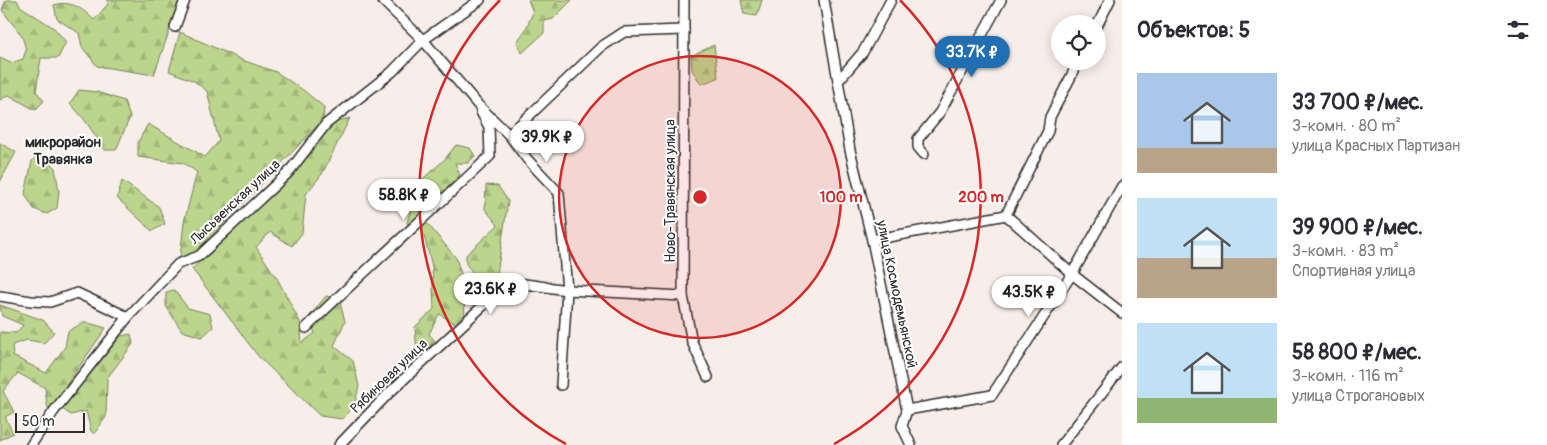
<!DOCTYPE html>
<html lang="ru">
<meta charset="utf-8">
<style>
:root{--surface:#fff;--page:#f7f7f7;--text:#2b2b33;--muted:#7c7c81;--accent:#1f6fb2}
body{margin:0;font-family:Pangolin,sans-serif;background:var(--page);color:var(--text);height:100vh;display:flex;flex-direction:column;font-size:19px;white-space:nowrap}
*{box-sizing:border-box;margin:0}
p{font-size:16px;color:var(--muted)}
.icon{flex:none;width:28px;height:28px;fill:none;stroke:currentColor;stroke-width:2;stroke-linecap:round;stroke-linejoin:round}
.map{position:relative;flex:1;overflow:hidden}
.details{display:flex;flex-direction:column;background:var(--surface);width:425px}
.details>*{flex:none}
.fabs{position:absolute;left:1051px;top:15px;display:grid;gap:10px}
.fabs a{display:grid;place-items:center;width:55px;height:55px;border-radius:50%;background:var(--surface);box-shadow:0 2px 12px #0003;font-size:25px}
.scale{position:absolute;left:15px;bottom:12px;width:70px;box-sizing:border-box;padding-left:5px;border:2px solid #2b2b2b;border-top:0;font-size:14px;line-height:18px;white-space:nowrap;color:#2b2b2b;-webkit-text-stroke:4px #fff;paint-order:stroke}
.price{position:absolute;translate:-50% -42px;padding:0 11px;border-radius:18px;background:#fff;color:#222;font-size:16px;line-height:32px;filter:drop-shadow(0 1px 2px #0008)}
.price::after{content:'';position:absolute;left:50%;top:30px;width:15px;height:11px;margin-left:-8px;background:inherit;clip-path:polygon(0 0,100% 0,50% 100%)}
.price.selected{background:var(--accent);color:#fff}
ul{padding:0;list-style:none}
li{display:flex;align-items:center;gap:15px;height:125px;padding:0 15px}
li span{display:grid;place-items:center;flex:none;width:140px;height:100px;border-radius:0px;color:#555}
li>.icon{margin-inline-start:auto}
span .icon{width:60px;height:60px;fill:#fffc;stroke-width:1}
li b{font-size:21px}
h2{display:flex;justify-content:space-between;align-items:center;height:60px;padding:0 15px;font-size:21px}
main{display:flex;flex:1;min-height:0}
.map>svg:first-child{display:block}
.forest{fill:url(#forest-firs);stroke:#74805c}
.lines{fill:none;stroke-linecap:round;stroke-linejoin:round}
.minor-casing{stroke:#2b2b2b;stroke-width:12}
.minor{stroke:#fff;stroke-width:9}
.ring{fill:none;stroke:#d62828;stroke-width:2.5}
.labels{text-anchor:middle;dominant-baseline:central;stroke-width:4;stroke-linejoin:round;paint-order:stroke}
.street-label{font-size:14px;fill:#2b2b2b;stroke:#fff}
.neighbourhood-label{font-size:15px;font-weight:bold;fill:#2b2b2b;stroke:#fff}
.centre{fill:#d62828;stroke:#fff;stroke-width:2.5}
.ring-label{font-size:15px;text-anchor:middle;font-weight:bold;fill:#d62828;stroke:#fff;stroke-width:4;stroke-linejoin:round;paint-order:stroke}
</style>
<main>
<div class="map">
<svg width="1122" height="445" viewBox="0 0 1122 445">
<defs>
<pattern id="forest-firs" width="22" height="20" patternUnits="userSpaceOnUse" patternTransform="scale(1.25)"><rect width="22" height="20" fill="#bcd58c"/><path d="M5 1l3.5 6h-7zM16 11l3.5 6h-7z" fill="#a2b779"/></pattern>
</defs>
<rect width="100%" height="100%" fill="#f8eee9"/>
<filter id="ink" filterUnits="userSpaceOnUse"><feTurbulence type="fractalNoise" baseFrequency=".02" numOctaves="2"/><feDisplacementMap in="SourceGraphic" scale="10" xChannelSelector="R" yChannelSelector="G"/><feConvolveMatrix kernelMatrix="1 2 1 2 8 2 1 2 1" color-interpolation-filters="sRGB"/></filter>
<g filter="url(#ink)">
<g class="forest">
<polygon points="6,0 17,0 20,6 54,28 66,42 58,58 41,58 36,91 44,101 35,110 9,95 0,100 0,58 11,63 23,59 26,50 22,36 2,10"/>
<path d="M107 0H180L154 75 97 66 82 47 79 33 57 19 54 5C71 0 82 8 94 20L108 4Z"/>
<polygon points="528,0 572,0 553,19 544,21 544,33 522,53 517,42 526,29 533,12"/>
<polygon points="741,0 762,0 757,16 744,14"/>
<polygon points="180,32 242,60 276,72 303,90 324,107 323,120 197,251 180,258 184,222 197,172 183,163 138,157 138,142 148,124 205,157 219,141 207,91 194,81 169,71"/>
<polygon points="714,45 718,78 701,84 692,70 691,56"/>
<polygon points="79,90 97,92 124,101 130,117 116,150 105,150 84,119 70,103"/>
<polygon points="350,118 322,174 306,194 302,233 292,246 270,232 256,247 278,280 300,322 302,343 315,333 308,318 326,296 339,299 345,321 334,346 353,361 359,386 355,403 343,419 320,416 258,356 192,269 290,178 333,123"/>
<polygon points="0,143 16,152 0,182"/>
<polygon points="456,145 470,148 475,156 468,163 455,163 460,175 409,226 407,223 417,184 444,160"/>
<polygon points="40,152 55,168 59,191 57,208 47,214 34,209 25,194 32,161"/>
<polygon points="122,181 159,207 165,224 152,231 117,198"/>
<polygon points="486,185 498,186 508,201 495,288 488,291 466,264 466,255 498,225 485,209"/>
<polygon points="427,223 456,258 463,280 465,318 456,324 439,314 429,334 436,342 417,356 415,327 434,309 432,266 422,229"/>
<polygon points="174,290 188,308 210,314 213,327 202,337 182,331 166,306 166,292"/>
<polygon points="0,305 43,320 54,332 44,343 27,340 12,345 13,356 46,373 65,347 68,331 85,322 106,328 49,410 47,405 45,388 18,373 3,391 14,412 5,417 13,433 0,440 0,332 16,333 23,325 2,316"/>
<polygon points="131,334 133,344 107,378 106,417 94,434 91,431 86,411 71,415 62,409 121,336"/>
</g>
<g class="lines">
<defs>
<g id="minor">
<polyline points="382,0 423,40 478,105 509,135 527,159 559,193 567,290 561,385"/>
<polyline points="684,0 683,296 692,342 708,377"/>
<polyline points="824,0 850,150 872,240 907,410 902,426 911,445"/>
<polyline points="1098,24 1110,0"/>
<polyline points="175,27 185,0"/>
<polyline points="838,81 863,52 891,0"/>
<polyline points="509,135 601,47 624,32 684,30"/>
<polyline points="924,154 918,147 918,139 940,112 1001,0"/>
<polyline points="1006,215 1072,274 1122,313"/>
<polyline points="872,240 1006,215 1048,131 1050,117 1079,61"/>
<polyline points="0,296 31,301 50,302 77,293 128,317"/>
<path d="M306 328C366 269 429 214 490 156L489 127 481 112"/>
<polyline points="907,410 992,395 1072,274 1122,186"/>
<polyline points="31,445 54,411 128,317 178,264 199,256 288,173 326,124 392,72 423,40 480,0"/>
<polyline points="339,445 389,393 501,289 518,283 567,290 683,296"/>
<polyline points="1061,445 1122,367"/>
</g>
</defs>
<use href="#minor" class="minor-casing"/>
<use href="#minor" class="minor"/>
</g>
</g>
<circle cx="700" cy="197" r="141" fill="#d62828" fill-opacity=".12"/>
<g class="ring">
<circle cx="700" cy="197" r="141"/>
<path d="M566 444A281 281 0 0 1 500 0M900 0A281 281 0 0 1 834 444"/>
</g>
<g class="labels">
<g class="street-label">
<text transform="translate(670 191) rotate(-90)">Ново-Травянская улица</text>
<text transform="translate(235 202) rotate(-43)">Лысьвенская улица</text>
<text transform="translate(897 294) rotate(78)">улица Космодемьянской</text>
<text transform="translate(389 376) rotate(-44)">Рябиновая улица</text>
</g>
<g class="neighbourhood-label">
<text x="63" y="142">микрорайон<tspan x="63" dy="17">Травянка</tspan></text>
</g>
</g>
<circle cx="700" cy="197" r="8" class="centre"/>
<g class="ring-label">
<text x="841" y="202">100 m</text>
<text x="981" y="202">200 m</text>
</g>
</svg>
<div class="fabs">
<a><svg class="icon" aria-label="locate" viewBox="0 0 24 24"><circle cx="12" cy="12" r="6"/><path d="M12 2v4M12 18v4M2 12h4M18 12h4"/></svg></a>
</div>
<div class="scale">50 m</div>
<b class="price selected" style="left:972px;top:78px">33.7K ₽</b>
<b class="price" style="left:547px;top:163px">39.9K ₽</b>
<b class="price" style="left:404px;top:221px">58.8K ₽</b>
<b class="price" style="left:491px;top:315px">23.6K ₽</b>
<b class="price" style="left:1029px;top:318px">43.5K ₽</b>
</div>
<section class="details">
<h2>Объектов: 5<svg class="icon" aria-label="filters" viewBox="0 0 24 24"><path d="M4 7h16M4 17h16"/><circle cx="9" cy="7" r="2"/><circle cx="15" cy="17" r="2"/></svg></h2>
<ul>
<li><span style="background:linear-gradient(#a9c7e8 75%,#b9a48a 0)"><svg class="icon" aria-label="home" viewBox="0 0 24 24"><path d="M3 11l9-7 9 7M6 9v11h12V9"/></svg></span><div><b>33 700 ₽/мес.</b><p>3-комн. · 80 m²</p><p>улица Красных Партизан</p></div></li>
<li><span style="background:linear-gradient(#bfe0f5 60%,#b9a48a 0)"><svg class="icon" aria-label="home" viewBox="0 0 24 24"><path d="M3 11l9-7 9 7M6 9v11h12V9"/></svg></span><div><b>39 900 ₽/мес.</b><p>3-комн. · 83 m²</p><p>Спортивная улица</p></div></li>
<li><span style="background:linear-gradient(#bfe0f5 75%,#8fb573 0)"><svg class="icon" aria-label="home" viewBox="0 0 24 24"><path d="M3 11l9-7 9 7M6 9v11h12V9"/></svg></span><div><b>58 800 ₽/мес.</b><p>3-комн. · 116 m²</p><p>улица Строгановых</p></div></li>
</ul>
</section>
</main>
